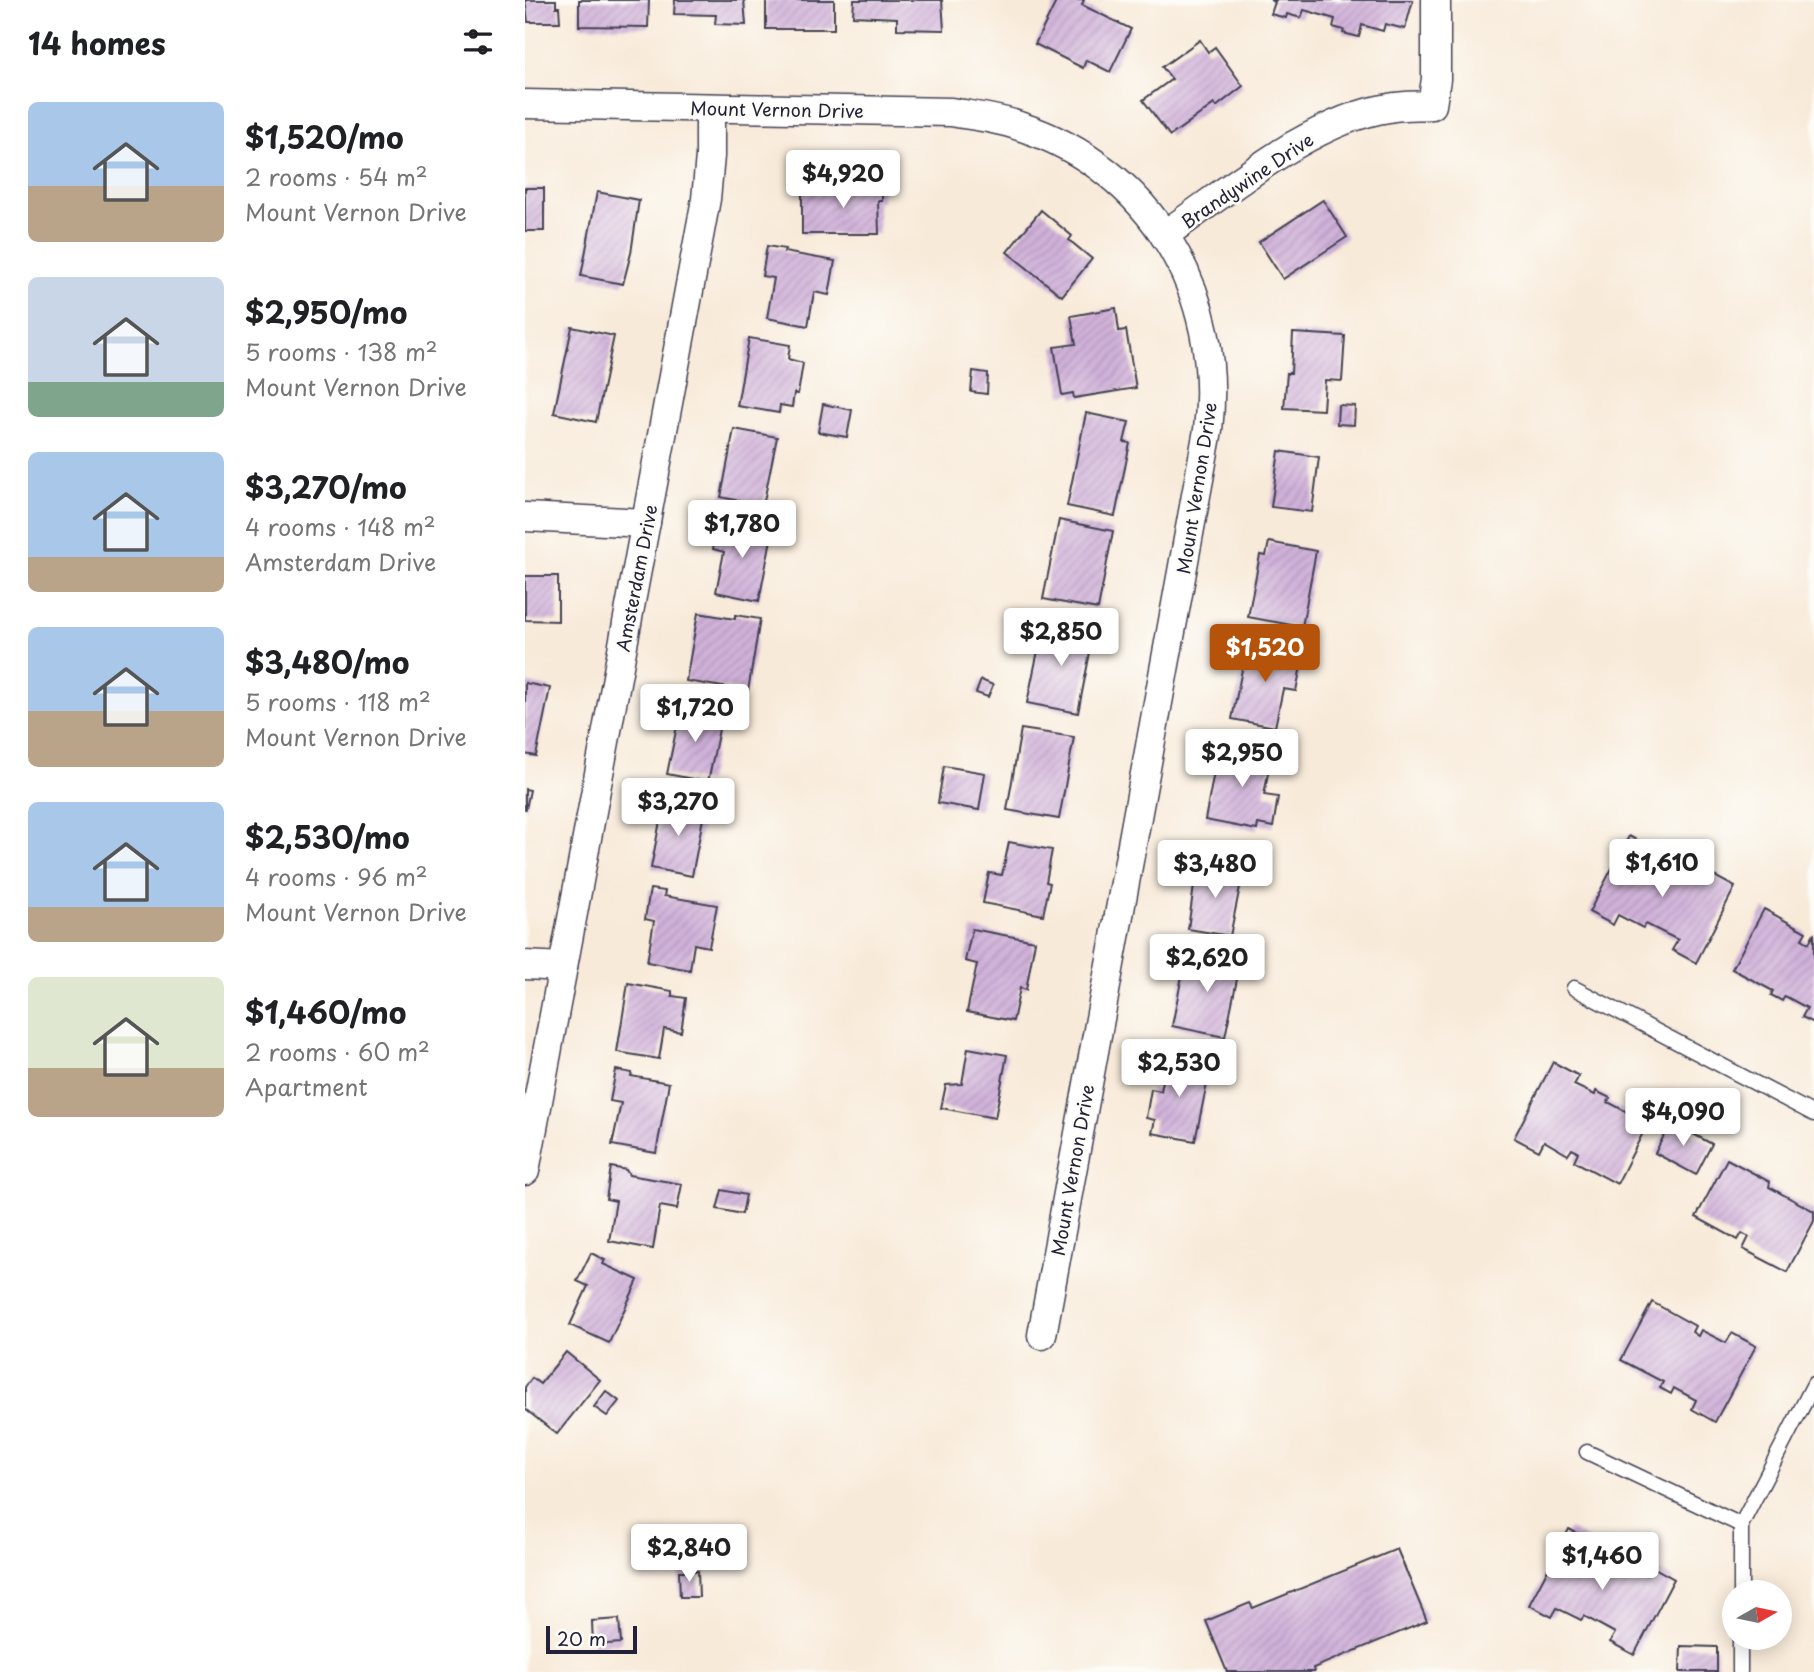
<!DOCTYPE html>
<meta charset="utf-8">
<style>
:root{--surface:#fff;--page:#f6f6f6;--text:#202124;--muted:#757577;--accent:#b45309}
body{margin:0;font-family:"Playpen Sans",sans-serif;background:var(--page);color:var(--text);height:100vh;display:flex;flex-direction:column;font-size:26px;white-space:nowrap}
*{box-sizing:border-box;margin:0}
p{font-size:23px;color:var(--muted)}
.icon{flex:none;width:38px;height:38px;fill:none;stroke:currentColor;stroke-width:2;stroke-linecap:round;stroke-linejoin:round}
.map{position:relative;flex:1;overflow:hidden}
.details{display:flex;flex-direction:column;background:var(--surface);width:525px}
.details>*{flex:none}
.needle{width:46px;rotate:81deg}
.controls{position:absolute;left:1197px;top:1580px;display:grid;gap:14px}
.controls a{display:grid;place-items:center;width:70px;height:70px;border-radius:50%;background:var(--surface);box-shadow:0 4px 18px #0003;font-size:35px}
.scale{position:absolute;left:21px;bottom:18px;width:91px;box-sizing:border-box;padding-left:7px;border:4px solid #22223b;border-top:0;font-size:19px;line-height:24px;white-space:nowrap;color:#22223b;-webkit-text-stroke:5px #fdfcf7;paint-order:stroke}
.price{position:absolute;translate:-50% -60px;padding:0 16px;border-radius:7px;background:#fff;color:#222;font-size:23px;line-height:46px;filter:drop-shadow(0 2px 4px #0008)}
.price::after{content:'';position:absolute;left:50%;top:42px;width:21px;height:16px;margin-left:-10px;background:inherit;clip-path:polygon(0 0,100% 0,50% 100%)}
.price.selected{background:var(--accent);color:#fff}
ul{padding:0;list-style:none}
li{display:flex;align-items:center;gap:21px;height:175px;padding:0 28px}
li span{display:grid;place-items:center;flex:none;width:196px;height:140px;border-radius:10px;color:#555}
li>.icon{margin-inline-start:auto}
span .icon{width:84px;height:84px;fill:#fffc;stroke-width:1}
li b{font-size:30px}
h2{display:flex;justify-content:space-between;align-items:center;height:84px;padding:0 28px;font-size:30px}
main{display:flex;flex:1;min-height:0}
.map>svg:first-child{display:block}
.building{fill:url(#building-hatch)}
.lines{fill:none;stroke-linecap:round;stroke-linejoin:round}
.service-casing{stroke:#424053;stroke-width:17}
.minor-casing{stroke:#424053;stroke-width:31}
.service{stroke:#fff;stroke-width:14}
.minor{stroke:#fff;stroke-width:28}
.labels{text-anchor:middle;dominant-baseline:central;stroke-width:5;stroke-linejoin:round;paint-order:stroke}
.street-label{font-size:18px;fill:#22223b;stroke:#fdfcf7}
</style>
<main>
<section class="details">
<h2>14 homes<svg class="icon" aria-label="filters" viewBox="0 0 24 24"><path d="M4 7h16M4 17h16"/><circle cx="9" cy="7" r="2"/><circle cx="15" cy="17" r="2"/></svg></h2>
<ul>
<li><span style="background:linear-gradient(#a9c7e8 60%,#b9a48a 0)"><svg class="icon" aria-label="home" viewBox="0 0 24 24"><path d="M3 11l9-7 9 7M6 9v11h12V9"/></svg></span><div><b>$1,520/mo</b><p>2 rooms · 54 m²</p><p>Mount Vernon Drive</p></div></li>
<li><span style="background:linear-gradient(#c9d6e8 75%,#7fa58c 0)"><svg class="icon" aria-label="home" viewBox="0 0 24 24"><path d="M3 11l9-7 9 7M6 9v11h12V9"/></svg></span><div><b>$2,950/mo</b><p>5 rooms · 138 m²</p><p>Mount Vernon Drive</p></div></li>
<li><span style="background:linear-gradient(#a9c7e8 75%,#b9a48a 0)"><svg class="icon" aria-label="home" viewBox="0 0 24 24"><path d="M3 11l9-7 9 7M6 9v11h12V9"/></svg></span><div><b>$3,270/mo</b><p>4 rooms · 148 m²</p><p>Amsterdam Drive</p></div></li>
<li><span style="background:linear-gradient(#a9c7e8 60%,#b9a48a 0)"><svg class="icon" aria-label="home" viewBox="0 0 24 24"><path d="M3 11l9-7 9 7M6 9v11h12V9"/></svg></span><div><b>$3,480/mo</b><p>5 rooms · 118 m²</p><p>Mount Vernon Drive</p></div></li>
<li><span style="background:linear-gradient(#a9c7e8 75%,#b9a48a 0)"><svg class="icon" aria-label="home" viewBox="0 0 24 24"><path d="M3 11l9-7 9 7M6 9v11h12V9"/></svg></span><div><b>$2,530/mo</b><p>4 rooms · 96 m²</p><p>Mount Vernon Drive</p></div></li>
<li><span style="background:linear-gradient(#dfe7d0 65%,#b9a48a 0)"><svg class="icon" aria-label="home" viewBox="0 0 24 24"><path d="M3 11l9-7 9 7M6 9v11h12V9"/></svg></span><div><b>$1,460/mo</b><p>2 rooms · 60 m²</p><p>Apartment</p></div></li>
</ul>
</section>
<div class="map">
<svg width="1289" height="1672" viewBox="0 0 1289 1672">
<defs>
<pattern id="building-hatch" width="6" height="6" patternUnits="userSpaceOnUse" patternTransform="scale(1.75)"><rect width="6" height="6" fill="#d0b1d9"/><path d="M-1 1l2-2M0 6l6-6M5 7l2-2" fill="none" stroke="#b298bb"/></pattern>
</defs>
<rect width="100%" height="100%" fill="#fdfcf7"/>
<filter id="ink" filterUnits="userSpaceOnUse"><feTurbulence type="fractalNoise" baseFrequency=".0143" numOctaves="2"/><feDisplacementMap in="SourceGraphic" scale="14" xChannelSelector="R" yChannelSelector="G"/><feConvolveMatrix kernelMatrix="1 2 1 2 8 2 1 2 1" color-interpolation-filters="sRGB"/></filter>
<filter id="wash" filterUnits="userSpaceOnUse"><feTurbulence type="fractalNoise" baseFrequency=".00686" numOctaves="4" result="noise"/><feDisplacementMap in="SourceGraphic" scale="28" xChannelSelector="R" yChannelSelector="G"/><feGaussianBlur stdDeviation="1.57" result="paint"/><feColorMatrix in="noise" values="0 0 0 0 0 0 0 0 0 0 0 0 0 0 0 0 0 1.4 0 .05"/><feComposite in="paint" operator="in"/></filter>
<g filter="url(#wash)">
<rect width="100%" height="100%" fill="#f8ead9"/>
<g id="blocks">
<g class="building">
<polygon points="0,0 31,0 31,7 34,7 35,22 3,22"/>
<polygon points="54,0 124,0 123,27 54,26"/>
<polygon points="150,0 219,0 221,25 190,24 191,15 149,14"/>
<rect x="241" y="0" width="68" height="29"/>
<polygon points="329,0 417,0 419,30 372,29 372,18 328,16"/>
<polygon points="532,0 559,0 557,5 606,29 585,72 561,60 558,68 510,44"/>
<polygon points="745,0 888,0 880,29 860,24 858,31 837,25 834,37 818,33 819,30 808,27 810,19 779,10 776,18 762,14 761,18 746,14 750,2"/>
<polygon points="675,40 683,52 690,47 718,86 691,107 689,104 645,136 618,100 647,79 637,67"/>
<polygon points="321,182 357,182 357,201 353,201 354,234 277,234 277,192 321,193"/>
<rect x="0" y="188" width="19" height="43"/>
<polygon points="72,192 114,200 106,253 98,284 56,276"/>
<polygon points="798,200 822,237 758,279 734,242"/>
<polygon points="516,210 547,236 544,240 567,259 537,296 482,252"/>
<polygon points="242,246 260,249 259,252 310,261 304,295 289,292 283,326 242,318 249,278 237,276"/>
<polygon points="591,308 594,331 601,330 611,388 549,398 548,393 537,395 529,347 551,344 546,316"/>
<polygon points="47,327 89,336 71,422 29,413"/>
<polygon points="768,333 820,336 817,381 800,380 798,410 759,408 762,373 766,373"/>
<polygon points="224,338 265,345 263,359 278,363 273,394 269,393 267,407 255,405 254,413 212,406"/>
<polygon points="448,371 463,373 462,394 446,392"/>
<polygon points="298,404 327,410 322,437 293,432"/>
<polygon points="813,405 830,406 829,425 812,424"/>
<polygon points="561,413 604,422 599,442 605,443 590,516 542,506"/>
<polygon points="209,429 252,437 238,506 196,497"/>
<polygon points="754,451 794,457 787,512 746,507"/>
<polygon points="194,519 209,522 208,526 247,534 234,601 191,592 199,552 188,549"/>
<polygon points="534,520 588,531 573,609 518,599"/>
<polygon points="744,542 791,551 777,627 723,617 735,555 741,556"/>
<polygon points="0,576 33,576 33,621 0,620"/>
<polygon points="173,613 210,619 210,615 235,619 223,691 161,681"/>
<polygon points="519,622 569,632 553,713 502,703"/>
<polygon points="722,645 778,656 771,691 758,689 750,727 707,719"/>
<polygon points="456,680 468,685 463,697 451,693"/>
<polygon points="0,683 25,688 11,756 0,754"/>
<polygon points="156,707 197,715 183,782 142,774"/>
<polygon points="496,729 549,737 534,819 482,810"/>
<polygon points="697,742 747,751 739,795 753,797 748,827 733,824 732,830 680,820 689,772 692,772"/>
<polygon points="419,766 460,773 454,810 413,803"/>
<polygon points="0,789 5,790 1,809 0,809"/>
<polygon points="139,800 180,808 167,876 126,868"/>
<polygon points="1104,836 1128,849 1123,858 1153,874 1156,870 1181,884 1186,874 1210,887 1171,963 1147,950 1153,940 1121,924 1118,928 1093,915 1088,925 1064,912"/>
<polygon points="484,842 527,850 521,882 525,883 518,915 458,903 464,873 477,875"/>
<polygon points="672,864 718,872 705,936 663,929"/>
<polygon points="125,889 140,891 139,896 192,905 184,947 169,944 165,970 122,962 129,921 120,919"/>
<polygon points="1239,909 1281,932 1277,939 1284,943 1289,933 1289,1023 1277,1017 1282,1008 1260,996 1257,1001 1246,995 1248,991 1207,969"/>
<polygon points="447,929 510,941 501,990 495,988 488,1021 442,1012 452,964 440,961"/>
<polygon points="667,951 716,960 700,1037 647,1026 659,966 664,967"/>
<polygon points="103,983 147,991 147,996 161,998 156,1032 139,1029 134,1059 92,1052"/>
<polygon points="443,1048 482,1055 470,1118 416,1108 421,1085 437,1084"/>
<polygon points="643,1055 686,1064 670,1141 627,1133 630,1120 621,1118 626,1089 636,1091"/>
<polygon points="1028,1062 1054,1076 1049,1085 1070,1095 1071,1091 1085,1098 1083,1102 1123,1123 1092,1184 1049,1161 1053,1152 1047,1149 1043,1155 1019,1141 1014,1151 989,1138"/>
<polygon points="91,1070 107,1073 106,1076 144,1083 131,1153 87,1145 96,1103 85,1101"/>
<polygon points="1146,1122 1187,1144 1171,1175 1130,1153"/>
<polygon points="1202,1159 1245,1182 1244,1187 1289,1211 1289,1221 1262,1272 1218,1249 1224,1237 1217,1233 1213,1240 1171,1217"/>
<polygon points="86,1167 101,1170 104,1175 157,1184 152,1209 135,1206 128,1249 84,1241 91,1201 81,1199"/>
<polygon points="197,1190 221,1195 217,1214 192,1209"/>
<polygon points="66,1253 80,1260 78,1264 113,1280 84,1343 45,1325 63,1286 52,1281"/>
<polygon points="1127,1302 1170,1326 1167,1332 1173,1336 1176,1330 1201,1343 1207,1333 1231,1346 1190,1422 1167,1409 1171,1400 1149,1388 1146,1394 1135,1388 1138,1382 1096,1360"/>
<polygon points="41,1352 75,1380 32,1434 0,1409 0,1387 7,1378 15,1384"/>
<polygon points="81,1391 94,1401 82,1416 69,1407"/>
<polygon points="1044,1529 1068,1542 1063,1551 1086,1563 1089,1558 1121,1575 1126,1566 1149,1579 1109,1655 1085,1642 1090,1633 1059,1616 1056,1620 1032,1608 1027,1617 1004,1605"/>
<polygon points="872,1549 902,1621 788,1668 789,1672 702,1672 681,1621 725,1603 728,1608"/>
<polygon points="154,1571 173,1571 174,1597 155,1597"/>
<polygon points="94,1619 96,1643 68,1645 67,1621"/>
<polygon points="1156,1646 1192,1647 1192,1672 1155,1672"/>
</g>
</g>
</g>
<g filter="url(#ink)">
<use href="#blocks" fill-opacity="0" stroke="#424053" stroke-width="2"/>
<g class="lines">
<defs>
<g id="service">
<polyline points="1049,988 1289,1114"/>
<polyline points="1062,1452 1216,1525 1289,1384"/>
<polyline points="1216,1592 1216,1525"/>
<polyline points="1215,1672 1215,1638"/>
</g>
<g id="minor">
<path d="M0 104 426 112C449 116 472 118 494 126 627 169 699 294 683 430L517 1335"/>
<path d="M639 235C703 191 787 119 864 108 878 105 893 106 907 105L911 79V0"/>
<polyline points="0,517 121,523"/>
<polyline points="0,965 38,967"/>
<polyline points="0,1171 181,199 185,156 185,108"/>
</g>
</defs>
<use href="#service" class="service-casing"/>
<use href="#minor" class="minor-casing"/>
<use href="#service" class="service"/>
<use href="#minor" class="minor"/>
</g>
</g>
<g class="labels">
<g class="street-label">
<text transform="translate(252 109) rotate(1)">Mount Vernon Drive</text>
<text transform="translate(722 180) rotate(-34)">Brandywine Drive</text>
<text transform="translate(671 488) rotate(-81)">Mount Vernon Drive</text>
<text transform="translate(111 578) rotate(-79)">Amsterdam Drive</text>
<text transform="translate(547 1170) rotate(-80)">Mount Vernon Drive</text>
</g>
</g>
</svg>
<div class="controls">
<a><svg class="needle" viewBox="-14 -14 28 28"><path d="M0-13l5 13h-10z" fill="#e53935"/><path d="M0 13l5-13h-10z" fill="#757577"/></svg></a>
</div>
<div class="scale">20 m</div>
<b class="price" style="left:318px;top:210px">$4,920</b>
<b class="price" style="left:217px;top:560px">$1,780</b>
<b class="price" style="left:536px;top:668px">$2,850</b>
<b class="price selected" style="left:740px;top:684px">$1,520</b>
<b class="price" style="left:170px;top:744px">$1,720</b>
<b class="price" style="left:717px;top:789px">$2,950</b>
<b class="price" style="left:153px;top:838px">$3,270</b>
<b class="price" style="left:1137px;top:899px">$1,610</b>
<b class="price" style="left:690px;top:900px">$3,480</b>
<b class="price" style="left:682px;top:994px">$2,620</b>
<b class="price" style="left:654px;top:1099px">$2,530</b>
<b class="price" style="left:1158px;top:1148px">$4,090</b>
<b class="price" style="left:164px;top:1584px">$2,840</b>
<b class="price" style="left:1077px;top:1592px">$1,460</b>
</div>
</main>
